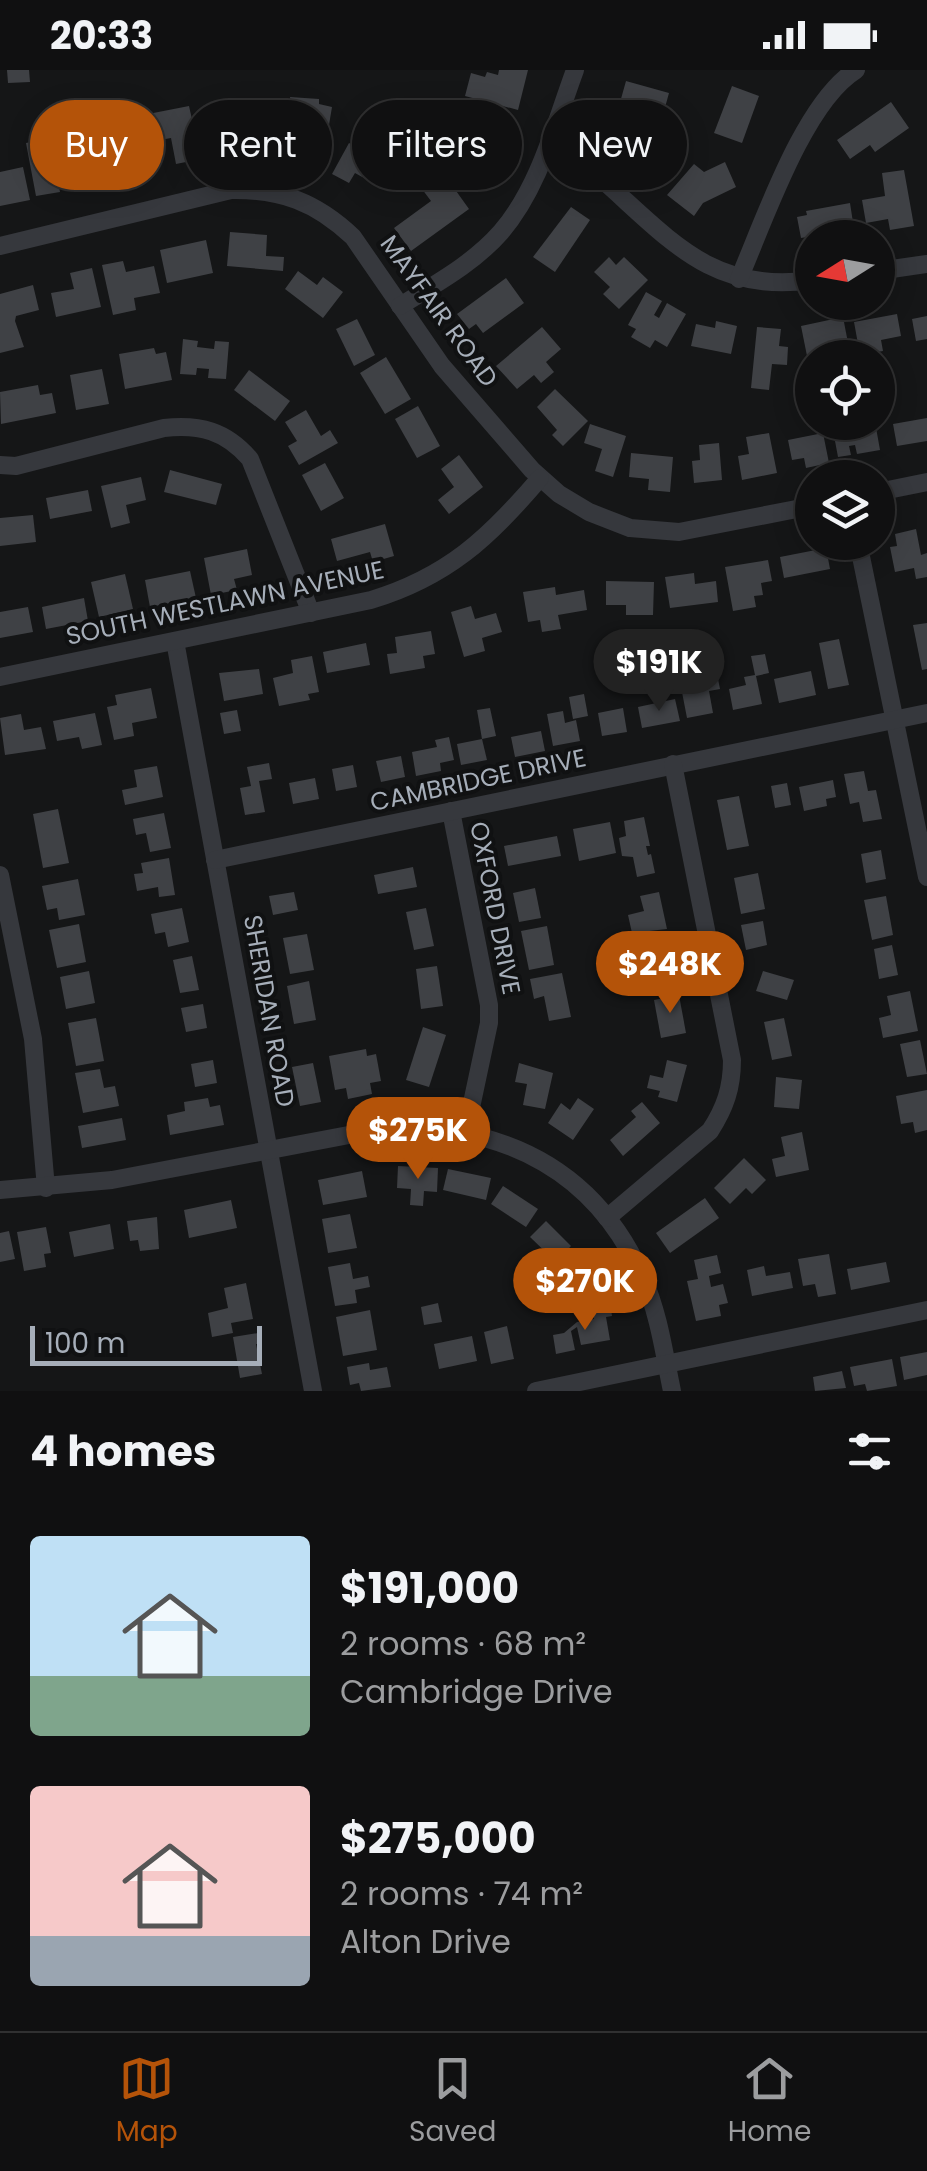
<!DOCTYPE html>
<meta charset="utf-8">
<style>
:root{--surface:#101011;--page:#19191a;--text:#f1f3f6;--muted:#9c9d9f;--line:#303031;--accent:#b45309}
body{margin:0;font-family:Poppins,sans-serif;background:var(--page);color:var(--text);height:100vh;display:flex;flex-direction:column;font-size:38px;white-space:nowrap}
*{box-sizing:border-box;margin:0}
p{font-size:32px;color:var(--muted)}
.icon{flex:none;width:55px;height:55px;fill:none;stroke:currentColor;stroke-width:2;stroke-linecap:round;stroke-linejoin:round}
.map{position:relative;height:1321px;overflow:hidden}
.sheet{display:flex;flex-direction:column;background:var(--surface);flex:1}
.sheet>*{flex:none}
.top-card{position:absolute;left:30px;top:30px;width:868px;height:90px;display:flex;gap:20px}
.needle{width:65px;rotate:259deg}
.controls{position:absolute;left:795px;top:150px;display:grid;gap:20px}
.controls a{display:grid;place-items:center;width:100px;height:100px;border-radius:50%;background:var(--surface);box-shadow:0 5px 25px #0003,0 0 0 2px var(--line);font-size:50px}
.scale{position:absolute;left:30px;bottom:25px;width:232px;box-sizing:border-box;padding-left:10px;border:5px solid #a6aeb9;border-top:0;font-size:28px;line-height:35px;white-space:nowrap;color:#a6aeb9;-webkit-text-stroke:8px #101112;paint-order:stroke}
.price{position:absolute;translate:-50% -85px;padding:0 22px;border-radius:35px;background:var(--accent);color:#fff;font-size:32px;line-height:65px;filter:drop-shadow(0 2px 5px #0008)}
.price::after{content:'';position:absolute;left:50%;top:60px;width:30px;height:22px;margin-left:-15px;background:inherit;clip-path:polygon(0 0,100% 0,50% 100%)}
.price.selected{background:#222;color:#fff}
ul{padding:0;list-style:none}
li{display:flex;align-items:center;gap:30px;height:250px;padding:0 30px}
li span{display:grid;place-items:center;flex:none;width:280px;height:200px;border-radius:10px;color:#555}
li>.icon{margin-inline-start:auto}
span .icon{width:120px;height:120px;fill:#fffc;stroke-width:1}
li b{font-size:42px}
h2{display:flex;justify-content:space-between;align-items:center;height:120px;padding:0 30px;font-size:42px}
.tag{padding:0 35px;border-radius:45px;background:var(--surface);box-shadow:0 5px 25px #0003,0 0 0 2px var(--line);font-size:35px;line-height:90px}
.tag.selected{background:var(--accent);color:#fff}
.status{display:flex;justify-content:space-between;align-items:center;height:70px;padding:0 50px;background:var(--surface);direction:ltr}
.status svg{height:28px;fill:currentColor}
.dock{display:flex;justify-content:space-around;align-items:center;height:140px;border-top:2px solid var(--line);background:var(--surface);font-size:28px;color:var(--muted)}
.dock a{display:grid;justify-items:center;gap:5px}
.dock .selected{color:var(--accent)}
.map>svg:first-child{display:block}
.building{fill:#3f4145}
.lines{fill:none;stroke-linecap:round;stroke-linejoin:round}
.street{stroke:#36383d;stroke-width:18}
.labels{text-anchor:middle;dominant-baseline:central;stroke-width:8;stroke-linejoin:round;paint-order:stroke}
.street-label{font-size:25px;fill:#a6aeb9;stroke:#101112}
</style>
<div class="status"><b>20:33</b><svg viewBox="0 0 49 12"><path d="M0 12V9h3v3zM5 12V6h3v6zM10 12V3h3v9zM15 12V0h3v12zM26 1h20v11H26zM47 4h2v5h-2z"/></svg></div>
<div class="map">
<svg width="927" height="1321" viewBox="0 0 927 1321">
<rect width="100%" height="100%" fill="#151617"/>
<g class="building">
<polygon points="7,0 29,0 30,12 8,13"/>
<polygon points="499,0 528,0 518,40 465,26 471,3 485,7 487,2 498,5"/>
<polygon points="626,11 669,23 661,52 643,47 635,75 610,68"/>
<polygon points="732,16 759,26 742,73 714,63"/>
<polygon points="290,27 319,29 319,34 332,37 327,67 302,64 304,56 297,57 299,73 281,76 277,33 291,32"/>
<polygon points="891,32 909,58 875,82 870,75 850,89 837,70"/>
<polygon points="189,36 201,89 176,94 171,68 149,72 143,45"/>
<polygon points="462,39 508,59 486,110 464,100 476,71 453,60"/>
<polygon points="239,41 241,46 256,43 261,66 245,70 247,79 235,82 233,73 210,77 205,55 225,50 224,44"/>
<polygon points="132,49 142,105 118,109 112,78 92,82 87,57"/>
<polygon points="69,64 73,86 54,90 60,122 36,126 26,73"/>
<polygon points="349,73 394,97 382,118 355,103 349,113 332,104"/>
<polygon points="725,92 736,117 703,133 694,146 667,125 694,94 704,102"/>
<polygon points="23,97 30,130 0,136 0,102"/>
<polygon points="904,100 914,156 890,160 888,149 866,153 862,130 885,126 882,103"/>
<polygon points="434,110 440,118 449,111 469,139 411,181 394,158 431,131 422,119"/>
<polygon points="850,133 854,159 801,168 797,147 807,145 806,141"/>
<polygon points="571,137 590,150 555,202 533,187"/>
<polygon points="230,162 267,165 266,186 284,187 283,201 227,196"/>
<polygon points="206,170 213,203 167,213 160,180"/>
<polygon points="609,187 616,195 624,187 648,210 619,239 603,224 610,217 594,202"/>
<polygon points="123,191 126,202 154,196 160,223 134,228 136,240 113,245 102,195"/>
<polygon points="92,198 101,237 56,247 51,223 74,219 70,203"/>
<polygon points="298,201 317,215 323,207 343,222 323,248 285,219"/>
<polygon points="506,208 524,233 483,263 476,254 469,259 457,244"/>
<polygon points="33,215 39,240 16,246 15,251 24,277 0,283 0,224"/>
<polygon points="646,222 662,231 654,245 659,248 667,233 686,244 667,277 655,270 650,278 631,267 636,259 628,255"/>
<polygon points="897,244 901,266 881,270 883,281 860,285 854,252"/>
<polygon points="927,246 927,269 916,271 912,249"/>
<polygon points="843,247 849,278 807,286 801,256"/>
<polygon points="357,249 375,285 354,296 336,259"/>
<polygon points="716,251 737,256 731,284 691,276 696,254 715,258"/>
<polygon points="542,257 561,279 546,292 554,302 541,313 534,305 517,319 496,296"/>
<polygon points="757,257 781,259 779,276 788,277 787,295 772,294 769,320 751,318"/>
<polygon points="183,269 198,271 197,277 214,279 215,271 229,272 226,309 208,308 209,299 197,298 196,305 180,304"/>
<polygon points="154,278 156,284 166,282 172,310 125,319 119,284"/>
<polygon points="386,287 411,329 385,344 360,303"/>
<polygon points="102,299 109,334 76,340 70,305"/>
<polygon points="249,300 290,331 275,351 234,320"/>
<polygon points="38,315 40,325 52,323 56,343 1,354 0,322"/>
<polygon points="555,319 588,351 563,376 552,365 557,360 537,337"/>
<polygon points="418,336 440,376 417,388 395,349"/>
<polygon points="306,340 321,366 330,360 338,373 299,395 288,376 297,371 285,352"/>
<polygon points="927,348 927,371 897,376 893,354"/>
<polygon points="845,352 875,352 880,380 857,384 855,375 849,376 851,385 838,387 832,355"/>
<polygon points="590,354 626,366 613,407 595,401 602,379 584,373"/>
<polygon points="769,363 777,403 742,410 738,386 749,384 746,367"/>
<polygon points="823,363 829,393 806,398 804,388 792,390 788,370"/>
<polygon points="719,373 722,410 694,413 692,391 700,390 699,375"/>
<polygon points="631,383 673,387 670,422 648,420 649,409 629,407"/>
<polygon points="459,385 483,417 449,444 438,430 454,417 441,399"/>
<polygon points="325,393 344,428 321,441 302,405"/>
<polygon points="170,400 222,414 216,435 164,422"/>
<polygon points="141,407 146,430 126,435 130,453 111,458 101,416"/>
<polygon points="88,420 92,441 50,449 46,428"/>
<polygon points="33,445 36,472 0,476 0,448"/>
<polygon points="385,454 394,486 373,492 370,482 337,491 331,469"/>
<polygon points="916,459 921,485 927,483 927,507 916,509 914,498 895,502 890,477 897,476 895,464"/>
<polygon points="826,478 830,499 784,508 780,487"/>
<polygon points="247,479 252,505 234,509 237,520 211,525 204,488"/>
<polygon points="768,490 772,511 761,513 763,525 754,526 756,537 733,541 725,497"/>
<polygon points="190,501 196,528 150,537 145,510"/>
<polygon points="694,503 695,514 716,511 718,532 670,538 665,507"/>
<polygon points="125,504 133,539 99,547 91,512"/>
<polygon points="606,511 654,512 653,545 626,545 626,535 606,535"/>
<polygon points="555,517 556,525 584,520 587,540 558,545 561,559 542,562 540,550 528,552 523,522"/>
<polygon points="84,528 88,551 46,559 42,537"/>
<polygon points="471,536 475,549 496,543 502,562 482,568 485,581 464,587 451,542"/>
<polygon points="28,537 33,562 0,568 0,542"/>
<polygon points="927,553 927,599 922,600 913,555"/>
<polygon points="431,561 435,584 423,586 425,598 390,604 387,584 397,583 395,567"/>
<polygon points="839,569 849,615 828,619 819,573"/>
<polygon points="366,573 370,595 327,603 323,582"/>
<polygon points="765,584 769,603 756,606 762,634 733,640 729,619 746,615 744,607 755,605 751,586"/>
<polygon points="312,586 319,622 308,624 310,630 279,636 273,608 293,603 291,590"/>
<polygon points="259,599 263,624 224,631 219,603"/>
<polygon points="811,601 816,625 779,633 774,609"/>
<polygon points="717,604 720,619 709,621 713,643 687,648 681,617 704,613 703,607"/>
<polygon points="151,618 157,648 132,653 134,666 114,670 107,637 117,635 115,625"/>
<polygon points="584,624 588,646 573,649 569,627"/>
<polygon points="675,629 680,651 642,658 638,637"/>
<polygon points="490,638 496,666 482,669 477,640"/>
<polygon points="623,638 627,662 602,666 598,643"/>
<polygon points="237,640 241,661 224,664 220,643"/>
<polygon points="563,641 565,653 576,650 580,671 553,676 547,644"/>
<polygon points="95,643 102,675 82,679 79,667 57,671 53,651"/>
<polygon points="21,644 24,660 41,657 46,679 5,685 0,648"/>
<polygon points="541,661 545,681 515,687 511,667"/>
<polygon points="449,667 454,690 440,693 441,701 416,706 412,682 437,677 435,670"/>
<polygon points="482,669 487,690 461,695 457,674"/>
<polygon points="401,686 405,707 381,712 376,691"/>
<polygon points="269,693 272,709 259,711 265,742 245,745 240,718 251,716 247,697"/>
<polygon points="353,695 357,717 336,721 332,699"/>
<polygon points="157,696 163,727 125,735 122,720 137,717 134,700"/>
<polygon points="864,701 868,721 876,720 882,749 863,752 859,732 850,734 844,704"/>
<polygon points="315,708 319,729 293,734 289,713"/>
<polygon points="833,710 836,727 826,729 827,736 804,741 799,717"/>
<polygon points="787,713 791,735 775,738 771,716"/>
<polygon points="739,726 749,776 727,780 717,730"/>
<polygon points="58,739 69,793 43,798 33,744"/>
<polygon points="164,743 171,778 150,782 146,763 136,765 133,749"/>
<polygon points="644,747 650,776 646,776 648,785 651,784 655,803 637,807 633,787 622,786 619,768 626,766 624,751"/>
<polygon points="610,752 616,783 579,791 573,759"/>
<polygon points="557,766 561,786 508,796 504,776"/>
<polygon points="881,780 886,809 866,813 861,784"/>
<polygon points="169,788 175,825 159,827 158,817 137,821 134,804 143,803 141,793"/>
<polygon points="413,797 417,817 378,824 374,805"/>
<polygon points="758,803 765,839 741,844 734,808"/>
<polygon points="78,809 85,845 59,850 57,838 47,840 42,816"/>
<polygon points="535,818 541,848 519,852 513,823"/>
<polygon points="294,822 298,840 273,845 269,826"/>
<polygon points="659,822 667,859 632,863 628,845 644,841 640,826"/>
<polygon points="886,826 893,865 872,870 864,830"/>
<polygon points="182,838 189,872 168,877 165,862 155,864 151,844"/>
<polygon points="426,838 434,876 414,880 406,842"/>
<polygon points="763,851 767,875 746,880 741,855"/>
<polygon points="79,854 86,892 57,898 49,860"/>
<polygon points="547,856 554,895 529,900 521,861"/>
<polygon points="307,864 314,900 290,904 283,868"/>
<polygon points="668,874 676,918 655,922 646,878"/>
<polygon points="892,875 898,905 879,909 874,879"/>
<polygon points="192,886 199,920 180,923 173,890"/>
<polygon points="437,896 443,936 421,939 416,899"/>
<polygon points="89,901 95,933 66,939 60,907"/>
<polygon points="763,901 794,910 787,930 756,921"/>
<polygon points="562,903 571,947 549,951 544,926 534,929 530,909"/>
<polygon points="309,911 316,950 294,954 287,916"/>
<polygon points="910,921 918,961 883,968 879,948 891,945 887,926"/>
<polygon points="679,925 686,963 661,968 654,930"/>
<polygon points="203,934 207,958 186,962 181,938"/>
<polygon points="96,948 104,991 76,996 68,953"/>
<polygon points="784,948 792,986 772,990 764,952"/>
<polygon points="423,957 446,965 429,1017 406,1010"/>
<polygon points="920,970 927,1004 907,1007 900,974"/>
<polygon points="366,979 367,986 376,984 381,1011 370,1013 372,1024 348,1029 346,1018 335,1020 329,986"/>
<polygon points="213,990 217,1013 195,1017 191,994"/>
<polygon points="667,990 687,995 677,1032 658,1027 660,1021 647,1018 650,1005 663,1008"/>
<polygon points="313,993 321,1032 300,1036 292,997"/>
<polygon points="519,993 553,1003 545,1039 523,1035 527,1014 515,1012"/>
<polygon points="100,999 104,1018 115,1016 119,1036 83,1043 75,1003"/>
<polygon points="776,1007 802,1010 799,1039 774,1037"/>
<polygon points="927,1020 927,1060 915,1063 913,1052 901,1054 896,1026"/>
<polygon points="208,1028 210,1037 220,1035 224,1055 170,1065 167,1045 185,1041 184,1032"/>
<polygon points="578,1028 594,1039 573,1070 548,1053 561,1033 570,1040"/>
<polygon points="642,1032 660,1053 623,1086 610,1070 636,1047 631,1041"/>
<polygon points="122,1048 126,1070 82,1078 78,1056"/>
<polygon points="802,1062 809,1100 776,1107 772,1089 785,1086 781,1067"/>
<polygon points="744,1088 766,1110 752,1124 746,1118 730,1134 714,1118"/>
<polygon points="398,1096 438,1098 437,1122 424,1121 423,1136 410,1135 411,1119 397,1118"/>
<polygon points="448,1099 491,1108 486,1130 443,1120"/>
<polygon points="362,1101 367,1127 323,1135 318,1110"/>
<polygon points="503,1116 538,1139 526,1157 491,1134"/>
<polygon points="705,1128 719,1148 670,1183 656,1163"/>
<polygon points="231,1130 237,1158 189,1168 184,1140"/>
<polygon points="350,1144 357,1178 328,1183 322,1149"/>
<polygon points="157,1147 159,1179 140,1181 138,1170 130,1171 127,1151"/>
<polygon points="546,1151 571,1176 556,1192 530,1167"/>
<polygon points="110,1154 114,1179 74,1187 69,1162"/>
<polygon points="46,1157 51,1183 44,1184 46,1197 24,1201 17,1162"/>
<polygon points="9,1161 15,1189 0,1192 0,1163"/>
<polygon points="829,1184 836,1224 818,1227 815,1214 803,1216 798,1189"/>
<polygon points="717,1185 721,1203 709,1206 711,1217 723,1214 728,1233 719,1235 721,1246 696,1251 687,1211 698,1209 694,1190"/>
<polygon points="582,1186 601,1216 578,1231 559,1200"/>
<polygon points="886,1192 890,1212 851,1220 847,1199"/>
<polygon points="350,1193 353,1209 368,1206 370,1217 355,1220 357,1233 335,1236 328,1197"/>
<polygon points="764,1196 766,1206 790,1202 793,1218 752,1226 747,1200"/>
<polygon points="246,1213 253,1249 231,1253 233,1263 212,1267 208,1243 228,1238 224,1218"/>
<polygon points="438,1233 442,1252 424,1255 421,1237"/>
<polygon points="611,1239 612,1246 606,1247 610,1270 581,1275 577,1257 571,1261 575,1280 556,1284 553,1265 564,1263 577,1252 594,1249 593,1243"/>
<polygon points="370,1240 377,1280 343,1286 336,1247"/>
<polygon points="507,1256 514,1289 491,1294 484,1262"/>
<polygon points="258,1263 260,1274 256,1274 262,1304 240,1308 233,1267"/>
<polygon points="472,1266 477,1291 439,1299 434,1274"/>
<polygon points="927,1282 927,1305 904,1310 900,1287"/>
<polygon points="892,1289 897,1316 867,1321 865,1314 854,1316 850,1297"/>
<polygon points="369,1293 370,1300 387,1297 391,1317 361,1321 359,1313 350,1315 347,1297"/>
<polygon points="842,1301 846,1318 815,1321 813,1307"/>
</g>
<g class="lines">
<g class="street">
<path d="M550 68C568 75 584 94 598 106 668 167 711 225 812 210"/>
<path d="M0 176 231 120C281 119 316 132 353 167L442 296 532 400 559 424 589 442 630 458 679 462 812 436"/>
<polyline points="878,201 927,194"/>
<path d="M739 209C764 151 804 32 856 0"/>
<path d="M400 236C435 214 473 194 501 162 539 118 555 54 575 0"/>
<path d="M0 395 16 396 164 358C200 354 226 361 250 389L311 543"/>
<polyline points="878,422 927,412"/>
<polyline points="858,472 927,807"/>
<polyline points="175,571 313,1321"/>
<path d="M0 607 371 530C447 507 489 468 540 408"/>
<polyline points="451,741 489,935 489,953 466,1061"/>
<polyline points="215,790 927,643"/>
<polyline points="0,805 33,969 46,1118"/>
<path d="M0 1120 112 1110 396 1056C508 1058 596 1101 643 1208 659 1244 664 1283 672 1321"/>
<path d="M607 1148 710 1061C725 1038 732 1018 732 990L673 694"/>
<polyline points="536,1321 927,1240"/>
</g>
</g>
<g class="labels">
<g class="street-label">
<text transform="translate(439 241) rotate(54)">MAYFAIR ROAD</text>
<text transform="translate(225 533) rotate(-12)">SOUTH WESTLAWN AVENUE</text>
<text transform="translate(478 710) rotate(-12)">CAMBRIDGE DRIVE</text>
<text transform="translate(495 838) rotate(79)">OXFORD DRIVE</text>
<text transform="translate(269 941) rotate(80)">SHERIDAN ROAD</text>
</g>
</g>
</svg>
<div class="controls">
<a><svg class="needle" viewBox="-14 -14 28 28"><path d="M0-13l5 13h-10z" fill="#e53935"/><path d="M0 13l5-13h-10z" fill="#9c9d9f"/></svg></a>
<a><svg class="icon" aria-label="locate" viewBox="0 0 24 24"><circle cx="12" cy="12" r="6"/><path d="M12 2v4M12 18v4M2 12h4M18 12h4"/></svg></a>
<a><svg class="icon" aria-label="layers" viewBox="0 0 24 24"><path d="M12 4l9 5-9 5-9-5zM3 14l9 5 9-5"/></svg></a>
</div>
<div class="scale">100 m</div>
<b class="price selected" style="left:659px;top:644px">$191K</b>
<b class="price" style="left:670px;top:946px">$248K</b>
<b class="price" style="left:418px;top:1112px">$275K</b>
<b class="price" style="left:585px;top:1263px">$270K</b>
<div class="top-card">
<a class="tag selected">Buy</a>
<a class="tag">Rent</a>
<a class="tag">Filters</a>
<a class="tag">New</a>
</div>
</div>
<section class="sheet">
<h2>4 homes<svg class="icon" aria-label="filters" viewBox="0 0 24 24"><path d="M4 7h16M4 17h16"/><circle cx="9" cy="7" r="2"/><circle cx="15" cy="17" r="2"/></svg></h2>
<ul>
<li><span style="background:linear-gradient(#bfe0f5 70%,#7fa58c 0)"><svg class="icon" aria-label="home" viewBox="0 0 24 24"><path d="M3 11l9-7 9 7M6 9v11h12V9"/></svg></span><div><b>$191,000</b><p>2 rooms · 68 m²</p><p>Cambridge Drive</p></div></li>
<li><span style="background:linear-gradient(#f6c9c9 75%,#9aa5b1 0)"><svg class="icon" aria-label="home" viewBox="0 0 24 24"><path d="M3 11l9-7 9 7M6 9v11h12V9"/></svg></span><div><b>$275,000</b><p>2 rooms · 74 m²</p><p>Alton Drive</p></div></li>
</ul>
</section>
<nav class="dock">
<a class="selected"><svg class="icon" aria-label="map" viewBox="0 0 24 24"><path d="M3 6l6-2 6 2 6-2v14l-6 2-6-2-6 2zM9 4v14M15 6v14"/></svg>Map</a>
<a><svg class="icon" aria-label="saved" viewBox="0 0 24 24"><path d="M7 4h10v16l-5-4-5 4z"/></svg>Saved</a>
<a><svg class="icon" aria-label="home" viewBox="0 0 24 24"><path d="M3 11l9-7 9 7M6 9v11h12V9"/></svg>Home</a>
</nav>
